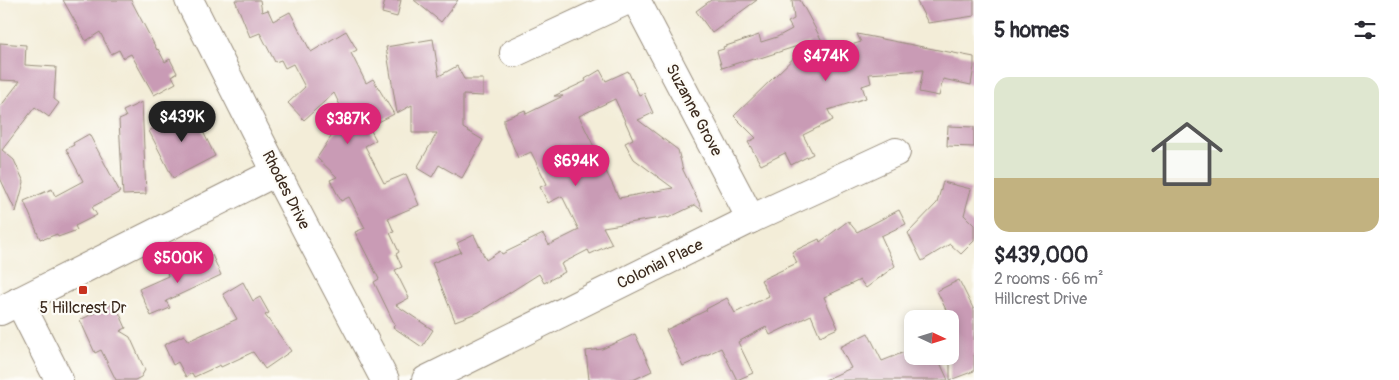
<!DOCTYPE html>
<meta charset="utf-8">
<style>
:root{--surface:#fff;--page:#f7f7f7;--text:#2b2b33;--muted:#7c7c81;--accent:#db2777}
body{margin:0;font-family:Pangolin,sans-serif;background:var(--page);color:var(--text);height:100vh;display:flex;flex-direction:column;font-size:19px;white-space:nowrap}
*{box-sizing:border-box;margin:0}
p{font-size:16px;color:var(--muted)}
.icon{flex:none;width:28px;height:28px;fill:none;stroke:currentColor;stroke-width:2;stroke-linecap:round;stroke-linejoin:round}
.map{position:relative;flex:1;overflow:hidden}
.details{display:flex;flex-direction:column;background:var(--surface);width:425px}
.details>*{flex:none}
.needle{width:32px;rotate:94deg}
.fabs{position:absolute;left:904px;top:310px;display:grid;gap:10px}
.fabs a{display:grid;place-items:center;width:55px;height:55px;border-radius:10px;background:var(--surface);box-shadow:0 2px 8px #0003;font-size:25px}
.price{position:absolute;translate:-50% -42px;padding:0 11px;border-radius:18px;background:var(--accent);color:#fff;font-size:16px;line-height:32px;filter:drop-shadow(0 1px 2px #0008)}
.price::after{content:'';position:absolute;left:50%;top:30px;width:15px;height:11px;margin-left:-8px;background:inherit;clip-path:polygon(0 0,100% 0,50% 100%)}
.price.active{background:#222;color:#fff}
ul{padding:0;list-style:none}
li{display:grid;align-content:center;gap:10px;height:265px;padding:0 20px}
li span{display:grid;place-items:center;height:155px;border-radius:15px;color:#555}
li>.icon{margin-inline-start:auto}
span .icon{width:90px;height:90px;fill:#fffc;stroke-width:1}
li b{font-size:21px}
h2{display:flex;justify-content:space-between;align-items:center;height:60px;padding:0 20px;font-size:21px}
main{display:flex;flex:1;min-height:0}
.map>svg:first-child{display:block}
.building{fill:#c99bb5;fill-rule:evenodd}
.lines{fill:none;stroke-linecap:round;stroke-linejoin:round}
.minor-casing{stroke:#978c7b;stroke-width:30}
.minor{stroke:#fff;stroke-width:28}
.poi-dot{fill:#c8321e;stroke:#fdfcf7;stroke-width:2}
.labels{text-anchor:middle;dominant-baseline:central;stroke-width:4.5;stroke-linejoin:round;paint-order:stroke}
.street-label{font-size:16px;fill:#3b2a1e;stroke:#fdfcf7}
.poi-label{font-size:16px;fill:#3b2a1e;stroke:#fdfcf7}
</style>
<main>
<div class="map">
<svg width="974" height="380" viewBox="0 0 974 380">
<rect width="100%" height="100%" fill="#fdfcf7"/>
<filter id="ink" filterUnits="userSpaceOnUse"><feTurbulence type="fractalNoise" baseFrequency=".02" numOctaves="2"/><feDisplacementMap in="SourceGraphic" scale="10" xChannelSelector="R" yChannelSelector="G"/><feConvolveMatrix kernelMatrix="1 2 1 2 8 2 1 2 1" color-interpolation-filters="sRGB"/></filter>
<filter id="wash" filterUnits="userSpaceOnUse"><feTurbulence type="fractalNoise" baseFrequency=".0096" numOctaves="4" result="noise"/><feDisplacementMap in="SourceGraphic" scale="20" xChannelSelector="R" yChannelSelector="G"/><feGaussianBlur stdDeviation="1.12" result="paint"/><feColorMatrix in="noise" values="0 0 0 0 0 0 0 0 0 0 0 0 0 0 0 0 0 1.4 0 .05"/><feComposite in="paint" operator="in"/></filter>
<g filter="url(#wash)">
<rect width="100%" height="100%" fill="#f3edd8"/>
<g id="blocks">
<g class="building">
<polygon points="63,0 131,0 157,50 158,49 165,62 170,59 177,73 172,76 176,83 154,95 131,54 123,58 119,50 111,54 100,32 86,41"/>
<polygon points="235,0 260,0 262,12 268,10 273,21 290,12 311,52 346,31 357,50 351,53 366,83 373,79 394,114 369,127 376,140 365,146 384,183 406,174 419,205 388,218 394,232 390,233 399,252 396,254 402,267 395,270 409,298 396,305 433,330 422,347 393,327 395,325 374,282 379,279 355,232 365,228 349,197 341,201 330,180 337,177 317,158 333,134 350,126 334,93 304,120 288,103 305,87 293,64 285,68 281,60 275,62 260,33 250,37"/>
<polygon points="385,0 401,0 397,17 382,13"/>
<polygon points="414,0 458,0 441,22"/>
<polygon points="711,0 757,0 712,33 696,11"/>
<polygon points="792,0 800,0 828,52 861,42 857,34 974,57 974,67 971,85 943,79 939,96 919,92 923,70 869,74 871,83 862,86 866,98 828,110 833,120 803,135 813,154 791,165 785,153 761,165 748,142 756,138 734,116 810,42 754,60 753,58 722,68 717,51 724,49 723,47 759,35 761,42 777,37 792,29 788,22 794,19"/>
<polygon points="916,0 974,0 974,16 928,23"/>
<polygon points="433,39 439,76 457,66 464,79 483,79 483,96 463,95 463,128 483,140 462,178 439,165 432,177 417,168 437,133 412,133 412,105 397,113 386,47"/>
<polygon points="0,43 26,45 25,65 56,67 54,99 59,103 49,117 35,107 2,150 14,160 24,182 16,212 0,178 0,107 20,81 0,80"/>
<path d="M600 70 606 81 628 71 639 95 644 93 653 113 638 120 678 150 683 170 703 211 695 205 668 218 667 217 603 227 612 244 590 254 588 250 561 264 565 272 544 283 539 274 479 312 455 321 432 263 461 252 457 243 474 235 486 260 500 251 502 254 543 234 549 245 579 230 562 196 548 203 540 187 547 184 531 152 518 158 504 125V119L525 110 526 114 563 96H554L586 81 585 79ZM615 99 633 139 625 143 634 159 673 188 619 198 579 116Z"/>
<polygon points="142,102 146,194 123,195 119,120 126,117 123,111"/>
<polygon points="192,109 215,156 173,178 149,131"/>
<polygon points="948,126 974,127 974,147 947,146"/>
<polygon points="89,134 120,192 92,207 97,215 75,226 77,230 58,237 57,234 44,239 43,238 40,239 24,201 52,189 55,196 83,181 66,149 74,145 73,143"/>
<polygon points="943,182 971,189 964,215 974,225 974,241 961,254 950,244 922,261 908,233 937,203"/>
<polygon points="899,210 906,224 881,236 895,266 866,288 860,280 824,297 838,328 820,336 811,315 770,335 766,327 738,342 753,373 737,380 721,348 683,366 666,330 707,310 706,309 727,298 735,313 769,296 761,280 797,263 792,252 819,239 820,242 848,221 857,232"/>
<polygon points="212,255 221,275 166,301 170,308 151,316 139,289 168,276 167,272 187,263 189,266"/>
<polygon points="959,280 974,310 974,371 950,380 950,318 937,291"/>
<polygon points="243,282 253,301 260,297 269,313 265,315 291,351 265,369 253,352 221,367 220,365 194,377 192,373 186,377 178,362 173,365 164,345 184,335 188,341 237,319 223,294"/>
<polygon points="115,303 126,328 120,331 130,337 145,370 141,377 135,380 116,380 101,350 95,353 80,320"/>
<polygon points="868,333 882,361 912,349 912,356 937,356 948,380 825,380 851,368 840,347"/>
<polygon points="635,334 652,371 633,380 589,380 586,351 602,349"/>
</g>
</g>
</g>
<g filter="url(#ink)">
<use href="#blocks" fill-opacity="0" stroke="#978c7b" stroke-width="1"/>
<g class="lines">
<defs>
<g id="minor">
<polyline points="189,0 276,172 385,380"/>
<polyline points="636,0 751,219"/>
<polyline points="514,53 628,0"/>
<polyline points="19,301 59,380"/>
<polyline points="0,311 276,172"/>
<polyline points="426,380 751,219 896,152"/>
</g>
</defs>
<use href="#minor" class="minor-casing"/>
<use href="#minor" class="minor"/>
</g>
</g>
<rect class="poi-dot" x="78" y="285" width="10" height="10" rx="2.5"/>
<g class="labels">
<g class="street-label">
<text transform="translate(694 110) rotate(62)">Suzanne Grove</text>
<text transform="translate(286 190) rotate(63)">Rhodes Drive</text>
<text transform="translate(660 264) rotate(-26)">Colonial Place</text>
</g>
<g class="poi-label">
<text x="83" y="308">5 Hillcrest Dr</text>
</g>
</g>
</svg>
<div class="fabs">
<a><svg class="needle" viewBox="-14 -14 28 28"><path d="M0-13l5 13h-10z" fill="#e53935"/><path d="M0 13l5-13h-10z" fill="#7c7c81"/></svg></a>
</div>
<b class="price" style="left:826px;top:82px">$474K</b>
<b class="price active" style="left:182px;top:143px">$439K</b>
<b class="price" style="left:348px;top:145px">$387K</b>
<b class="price" style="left:576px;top:187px">$694K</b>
<b class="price" style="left:178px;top:284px">$500K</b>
</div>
<section class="details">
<h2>5 homes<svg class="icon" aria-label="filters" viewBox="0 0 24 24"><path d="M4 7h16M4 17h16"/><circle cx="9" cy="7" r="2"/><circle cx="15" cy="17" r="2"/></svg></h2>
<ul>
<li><span style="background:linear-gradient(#dfe7d0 65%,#c2b280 0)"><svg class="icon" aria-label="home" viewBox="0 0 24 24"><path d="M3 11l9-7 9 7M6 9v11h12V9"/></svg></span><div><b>$439,000</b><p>2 rooms · 66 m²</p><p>Hillcrest Drive</p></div></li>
</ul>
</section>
</main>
